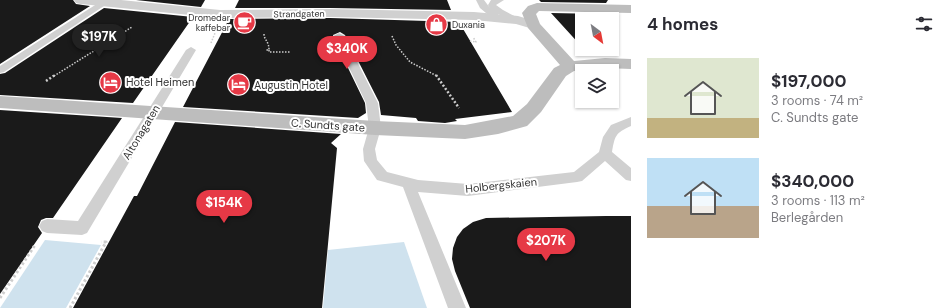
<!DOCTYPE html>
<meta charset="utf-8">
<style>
:root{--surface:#fff;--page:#f7f7f7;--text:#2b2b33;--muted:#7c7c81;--accent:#e63946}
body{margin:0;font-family:"DM Sans",sans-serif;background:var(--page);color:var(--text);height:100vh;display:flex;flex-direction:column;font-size:15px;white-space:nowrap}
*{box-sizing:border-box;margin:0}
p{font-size:13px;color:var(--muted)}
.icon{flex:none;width:22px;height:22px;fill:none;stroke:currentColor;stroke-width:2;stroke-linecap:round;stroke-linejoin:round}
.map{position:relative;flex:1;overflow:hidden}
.details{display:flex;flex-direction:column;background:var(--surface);width:320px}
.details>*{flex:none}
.needle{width:26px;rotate:148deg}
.controls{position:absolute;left:575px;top:12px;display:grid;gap:8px}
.controls a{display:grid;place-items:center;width:44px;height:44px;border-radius:0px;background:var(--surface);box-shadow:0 1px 3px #0004;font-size:20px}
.price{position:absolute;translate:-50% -34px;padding:0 9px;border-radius:14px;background:var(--accent);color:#fff;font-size:13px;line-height:26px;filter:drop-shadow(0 1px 2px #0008)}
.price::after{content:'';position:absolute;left:50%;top:24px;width:12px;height:9px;margin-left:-6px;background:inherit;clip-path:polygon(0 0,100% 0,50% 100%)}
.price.current{background:#222;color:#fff}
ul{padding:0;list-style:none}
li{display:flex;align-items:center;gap:12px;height:100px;padding:0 16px}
li span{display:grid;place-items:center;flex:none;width:112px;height:80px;border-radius:0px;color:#555}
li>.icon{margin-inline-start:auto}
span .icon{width:48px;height:48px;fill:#fffc;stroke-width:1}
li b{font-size:17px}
h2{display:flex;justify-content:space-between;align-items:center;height:48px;padding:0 16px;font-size:17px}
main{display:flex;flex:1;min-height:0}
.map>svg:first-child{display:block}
.water{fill:#cfe2ee}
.building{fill:#1a1a1a}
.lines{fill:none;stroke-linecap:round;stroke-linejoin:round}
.path-far2{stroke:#cdcdcd;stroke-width:1.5;stroke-dasharray:1.5 1.5;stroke-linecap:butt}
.path-far1{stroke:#cdcdcd;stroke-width:2.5;stroke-dasharray:2 2;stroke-linecap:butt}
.path{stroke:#cdcdcd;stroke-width:3;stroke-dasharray:2.5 2.5;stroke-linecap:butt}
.lane{fill:#d0d0d0;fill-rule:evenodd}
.street{fill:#d0d0d0;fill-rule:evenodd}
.secondary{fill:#bdbdbd;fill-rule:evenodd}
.labels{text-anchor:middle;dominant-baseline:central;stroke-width:4;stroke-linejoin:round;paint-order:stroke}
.far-street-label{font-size:9px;fill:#333;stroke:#fff}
.far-poi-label{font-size:9px;fill:#333;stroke:#fff;text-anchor:end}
.poi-label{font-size:11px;fill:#333;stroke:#fff;text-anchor:start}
.street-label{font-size:11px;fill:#333;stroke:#fff}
</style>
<main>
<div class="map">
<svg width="631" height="308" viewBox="0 0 631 308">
<rect width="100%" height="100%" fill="#fff"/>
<g class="water">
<polygon points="45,240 101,245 66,308 0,308"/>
<polygon points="404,242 427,308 323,308 328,250"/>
</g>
<g class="building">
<polygon points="0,0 73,0 76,4 90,6 0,64"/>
<polygon points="136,0 205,0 201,7"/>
<polygon points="239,0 447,0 451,10 330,8 235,8"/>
<polygon points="539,0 608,0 606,3 541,2"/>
<polygon points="104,8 193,17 133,103 0,95 0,74 5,73"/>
<polygon points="551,13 601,14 598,19 582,19 582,47"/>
<polygon points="330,18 459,22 512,112 455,119 457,121 445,123 418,121 416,118 381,115 379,102 345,35 340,32 333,35 333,37 365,103 366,113 358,118 183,107 229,19"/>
<polygon points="0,110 122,118 53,218 46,218 41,220 38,227 42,233 0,294"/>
<polygon points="175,122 341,134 331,143 337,148 322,308 73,308 134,196 137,196"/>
<polygon points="606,216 631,216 631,308 470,308 455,271 452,259 453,248 457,237 463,229 473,222 486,218"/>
</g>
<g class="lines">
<g class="path-far2">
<path d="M264 34C264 40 269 41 269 50H266"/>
<polyline points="392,36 396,45 410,62 437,76"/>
<polyline points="470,41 476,42 473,37"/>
<polyline points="211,43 215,33"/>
<polyline points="269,50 269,52 290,52"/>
<polyline points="54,76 132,27"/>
</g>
<g class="path-far1">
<polyline points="436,75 459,108"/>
<polyline points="46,81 55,75"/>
</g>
<g class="path">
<polyline points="0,298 35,245"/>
<polyline points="70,308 106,242 101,242"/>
</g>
<g class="lane">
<polygon points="103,0 109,0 110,2 4,72 0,73 0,66"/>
<polygon points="476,0 484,0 490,8 488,5 491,0 504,0 496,5 503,10 522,20 518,23 498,14 498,18 492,18 480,8"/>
<path d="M339 33 344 36 378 103 381 128 375 149 377 160 387 172 418 180 468 184 574 172 599 152 603 137 611 125 631 117V126C615 133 615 136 612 152L631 168V181L626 180 605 161 582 181 577 182 468 196 418 192 466 308H448L403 187 377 180 364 161 363 149 369 128 366 103 334 36Z"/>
<polygon points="191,47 196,50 87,233 82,235 47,233 42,231 39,226 42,221 47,219 78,221 186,50"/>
</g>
<polygon class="street" points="74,0 121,0 220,10 330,9 474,12 518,16 538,22 540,25 538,28 533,29 516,24 474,20 330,17 220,18 81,4 76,3"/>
<polygon class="secondary" points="537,3 631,5 631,13 539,11 536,14 540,24 574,61 605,58 631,59 631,69 605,68 574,71 566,76 541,112 527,126 498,134 465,139 375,135 0,108 0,96 375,121 465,125 513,116 527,104 554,68 560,65 528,28 522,13 528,6"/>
</g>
<defs>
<symbol id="cafe-disc" viewBox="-11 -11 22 22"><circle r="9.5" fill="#e63946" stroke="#fff"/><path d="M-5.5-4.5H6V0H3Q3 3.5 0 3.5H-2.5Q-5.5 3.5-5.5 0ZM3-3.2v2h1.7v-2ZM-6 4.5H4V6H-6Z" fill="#fff"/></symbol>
<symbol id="shop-disc" viewBox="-11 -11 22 22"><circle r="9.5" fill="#e63946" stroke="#fff"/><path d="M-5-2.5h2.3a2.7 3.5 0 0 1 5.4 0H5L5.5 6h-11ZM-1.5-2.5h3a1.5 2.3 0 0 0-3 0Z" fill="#fff"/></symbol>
<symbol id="hotel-disc" viewBox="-11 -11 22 22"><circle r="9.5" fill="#e63946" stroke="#fff"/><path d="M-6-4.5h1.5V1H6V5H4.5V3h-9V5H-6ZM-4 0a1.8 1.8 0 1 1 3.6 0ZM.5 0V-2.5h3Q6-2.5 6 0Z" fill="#fff"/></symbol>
</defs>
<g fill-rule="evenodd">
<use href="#cafe-disc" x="232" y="10" width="25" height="25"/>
<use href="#shop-disc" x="424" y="12" width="25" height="25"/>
<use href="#hotel-disc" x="98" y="70" width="25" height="25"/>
<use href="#hotel-disc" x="226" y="72" width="25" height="25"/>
</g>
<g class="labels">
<g class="far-street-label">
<text transform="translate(299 14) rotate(-1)">Strandgaten</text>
</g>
<g class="far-poi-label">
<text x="230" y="18">Dromedar<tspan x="230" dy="10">kaffebar</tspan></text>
<text x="452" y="25" text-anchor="start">Duxania</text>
</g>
<g class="poi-label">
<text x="126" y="82">Hotel Heimen</text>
<text x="254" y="85">Augustin Hotel</text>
</g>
<g class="street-label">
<text transform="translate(328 125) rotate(4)">C. Sundts gate</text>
<text transform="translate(141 132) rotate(-59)">Altonagaten</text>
<text transform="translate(501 185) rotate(-6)">Holbergskaien</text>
</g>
</g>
</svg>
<div class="controls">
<a><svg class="needle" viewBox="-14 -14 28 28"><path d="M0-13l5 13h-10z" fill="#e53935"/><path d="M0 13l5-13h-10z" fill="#7c7c81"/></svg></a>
<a><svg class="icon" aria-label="layers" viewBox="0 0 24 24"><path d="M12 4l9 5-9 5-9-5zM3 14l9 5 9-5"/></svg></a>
</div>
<b class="price current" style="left:99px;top:58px">$197K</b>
<b class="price" style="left:347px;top:70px">$340K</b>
<b class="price" style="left:224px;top:224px">$154K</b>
<b class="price" style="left:546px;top:262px">$207K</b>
</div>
<section class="details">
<h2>4 homes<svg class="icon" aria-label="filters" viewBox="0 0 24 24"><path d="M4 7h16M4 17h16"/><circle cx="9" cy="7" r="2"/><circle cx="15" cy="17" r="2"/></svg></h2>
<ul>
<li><span style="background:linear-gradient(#dfe7d0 75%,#c2b280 0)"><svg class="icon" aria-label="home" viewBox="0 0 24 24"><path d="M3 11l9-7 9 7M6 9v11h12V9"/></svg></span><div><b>$197,000</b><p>3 rooms · 74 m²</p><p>C. Sundts gate</p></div></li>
<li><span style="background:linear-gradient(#bfe0f5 60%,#b9a48a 0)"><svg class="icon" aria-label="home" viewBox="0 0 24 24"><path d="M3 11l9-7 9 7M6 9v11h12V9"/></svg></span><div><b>$340,000</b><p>3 rooms · 113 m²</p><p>Berlegården</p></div></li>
</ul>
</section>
</main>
